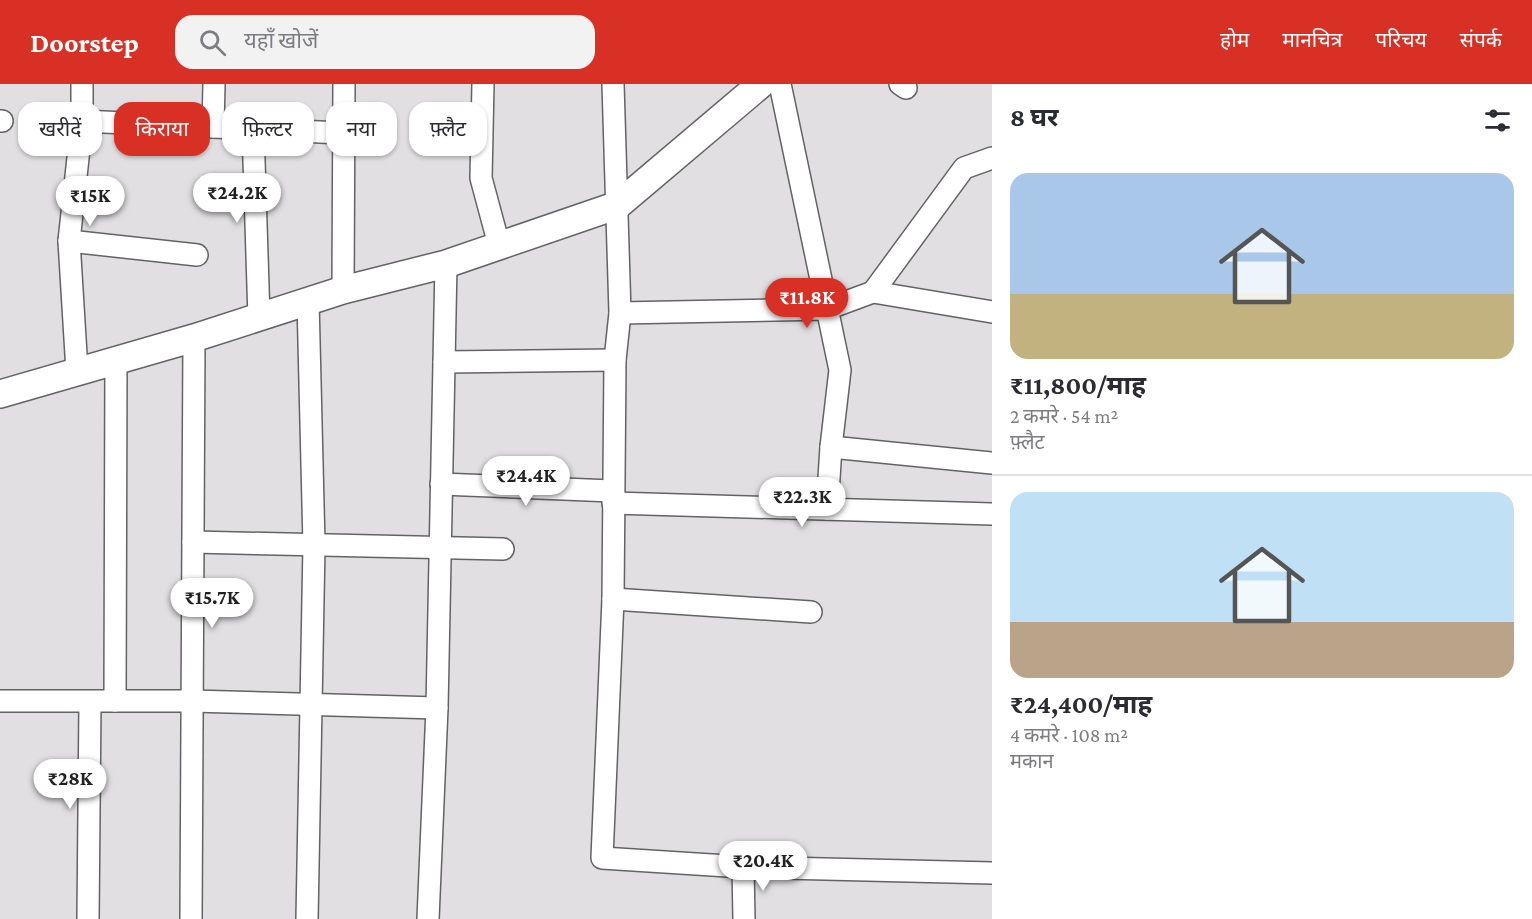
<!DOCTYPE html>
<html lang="hi">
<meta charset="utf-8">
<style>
:root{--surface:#fff;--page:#f2f2f3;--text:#2b2b33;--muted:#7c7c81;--line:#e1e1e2;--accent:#d93025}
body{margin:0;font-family:"Crimson Pro","Noto Sans Devanagari",serif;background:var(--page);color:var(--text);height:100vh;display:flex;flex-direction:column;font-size:22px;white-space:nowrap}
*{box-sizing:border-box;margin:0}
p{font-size:20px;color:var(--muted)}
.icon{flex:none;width:33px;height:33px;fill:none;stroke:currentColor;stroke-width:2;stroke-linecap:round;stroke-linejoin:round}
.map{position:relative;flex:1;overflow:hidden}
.drawer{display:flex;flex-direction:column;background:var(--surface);width:540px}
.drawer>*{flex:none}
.hud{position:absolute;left:18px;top:18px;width:570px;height:54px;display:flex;gap:12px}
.price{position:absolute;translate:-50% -51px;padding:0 14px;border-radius:21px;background:#fff;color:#222;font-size:20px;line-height:39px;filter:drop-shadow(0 2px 3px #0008)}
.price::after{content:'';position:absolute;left:50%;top:36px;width:18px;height:14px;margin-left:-9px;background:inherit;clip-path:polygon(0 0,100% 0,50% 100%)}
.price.on{background:var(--accent);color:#fff}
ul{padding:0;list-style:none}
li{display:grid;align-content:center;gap:12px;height:318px;padding:0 18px}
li+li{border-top:2px solid var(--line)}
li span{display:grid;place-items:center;height:186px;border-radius:18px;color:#555}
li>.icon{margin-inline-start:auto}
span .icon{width:108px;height:108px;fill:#fffc;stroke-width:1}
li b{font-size:26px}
h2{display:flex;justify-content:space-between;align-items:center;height:72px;padding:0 18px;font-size:26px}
.chip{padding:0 21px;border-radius:18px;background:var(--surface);box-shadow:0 2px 4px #0004;font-size:21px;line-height:54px}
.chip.on{background:var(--accent);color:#fff}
header{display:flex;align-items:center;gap:36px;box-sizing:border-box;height:84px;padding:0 30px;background:var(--accent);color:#fff}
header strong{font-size:28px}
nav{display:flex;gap:33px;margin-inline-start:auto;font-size:21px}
.search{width:420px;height:54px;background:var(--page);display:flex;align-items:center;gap:15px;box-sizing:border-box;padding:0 21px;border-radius:18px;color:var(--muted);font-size:22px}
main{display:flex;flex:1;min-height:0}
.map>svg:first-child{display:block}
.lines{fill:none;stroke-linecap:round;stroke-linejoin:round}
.minor-casing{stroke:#636265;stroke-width:24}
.tertiary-casing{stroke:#636265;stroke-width:30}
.minor{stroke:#fff;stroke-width:21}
.tertiary{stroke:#fff;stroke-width:27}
</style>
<header>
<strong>Doorstep</strong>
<div class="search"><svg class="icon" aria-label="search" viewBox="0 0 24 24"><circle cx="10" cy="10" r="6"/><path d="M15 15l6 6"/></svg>यहाँ खोजें</div>
<nav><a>होम</a><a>मानचित्र</a><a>परिचय</a><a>संपर्क</a></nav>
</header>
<main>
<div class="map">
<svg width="992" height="835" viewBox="0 0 992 835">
<rect width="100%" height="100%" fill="#e1dfe2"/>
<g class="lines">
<defs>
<g id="minor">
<polyline points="483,0 481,94 499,161"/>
<polyline points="613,0 620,229 615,276 613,515 602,774 743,783 992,789"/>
<polyline points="780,0 840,286 831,363 827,425"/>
<polyline points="900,0 906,4"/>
<polyline points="0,37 2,37"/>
<polyline points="82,37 342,49"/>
<polyline points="213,43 214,0"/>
<polyline points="253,45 259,234"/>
<polyline points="69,157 197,171"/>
<polyline points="343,206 344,0"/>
<polyline points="873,208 964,84 992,74"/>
<polyline points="620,229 827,225 873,208 992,228"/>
<polyline points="444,278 615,276"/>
<polyline points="77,287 69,157 82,37 82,0"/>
<polyline points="831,363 992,379"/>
<polyline points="441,400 612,407"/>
<polyline points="613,419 992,430"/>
<polyline points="193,458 503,465"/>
<polyline points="613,515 811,528"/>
<polyline points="0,617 192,617 437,624"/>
<polyline points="115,617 116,276"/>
<polyline points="743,783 744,835"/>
<polyline points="88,835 90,618"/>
<polyline points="191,835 194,254"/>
<polyline points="307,835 314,461 308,217"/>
<polyline points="428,835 437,624 446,180"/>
</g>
<polyline id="tertiary" points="0,310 194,254 343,206 446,180 618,121 761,0"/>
</defs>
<use href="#minor" class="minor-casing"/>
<use href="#tertiary" class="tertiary-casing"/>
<use href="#minor" class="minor"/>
<use href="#tertiary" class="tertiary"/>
</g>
</svg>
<b class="price" style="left:237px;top:140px">₹24.2K</b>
<b class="price" style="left:90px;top:143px">₹15K</b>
<b class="price on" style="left:807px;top:245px">₹11.8K</b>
<b class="price" style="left:526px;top:423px">₹24.4K</b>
<b class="price" style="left:802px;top:444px">₹22.3K</b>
<b class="price" style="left:212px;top:545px">₹15.7K</b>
<b class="price" style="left:70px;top:726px">₹28K</b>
<b class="price" style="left:763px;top:808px">₹20.4K</b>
<div class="hud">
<a class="chip">खरीदें</a>
<a class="chip on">किराया</a>
<a class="chip">फ़िल्टर</a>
<a class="chip">नया</a>
<a class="chip">फ़्लैट</a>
</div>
</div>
<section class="drawer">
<h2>8 घर<svg class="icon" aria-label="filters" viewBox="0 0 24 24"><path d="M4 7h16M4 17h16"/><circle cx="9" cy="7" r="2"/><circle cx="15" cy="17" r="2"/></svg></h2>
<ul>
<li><span style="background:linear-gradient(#a9c7e8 65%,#c2b280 0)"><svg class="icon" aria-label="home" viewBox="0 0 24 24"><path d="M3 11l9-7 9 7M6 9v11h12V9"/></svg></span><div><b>₹11,800/माह</b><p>2 कमरे · 54 m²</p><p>फ़्लैट</p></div></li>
<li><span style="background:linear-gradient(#bfe0f5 70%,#b9a48a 0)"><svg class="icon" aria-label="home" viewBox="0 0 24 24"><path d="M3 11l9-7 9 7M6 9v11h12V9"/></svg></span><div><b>₹24,400/माह</b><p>4 कमरे · 108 m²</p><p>मकान</p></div></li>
</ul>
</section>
</main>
